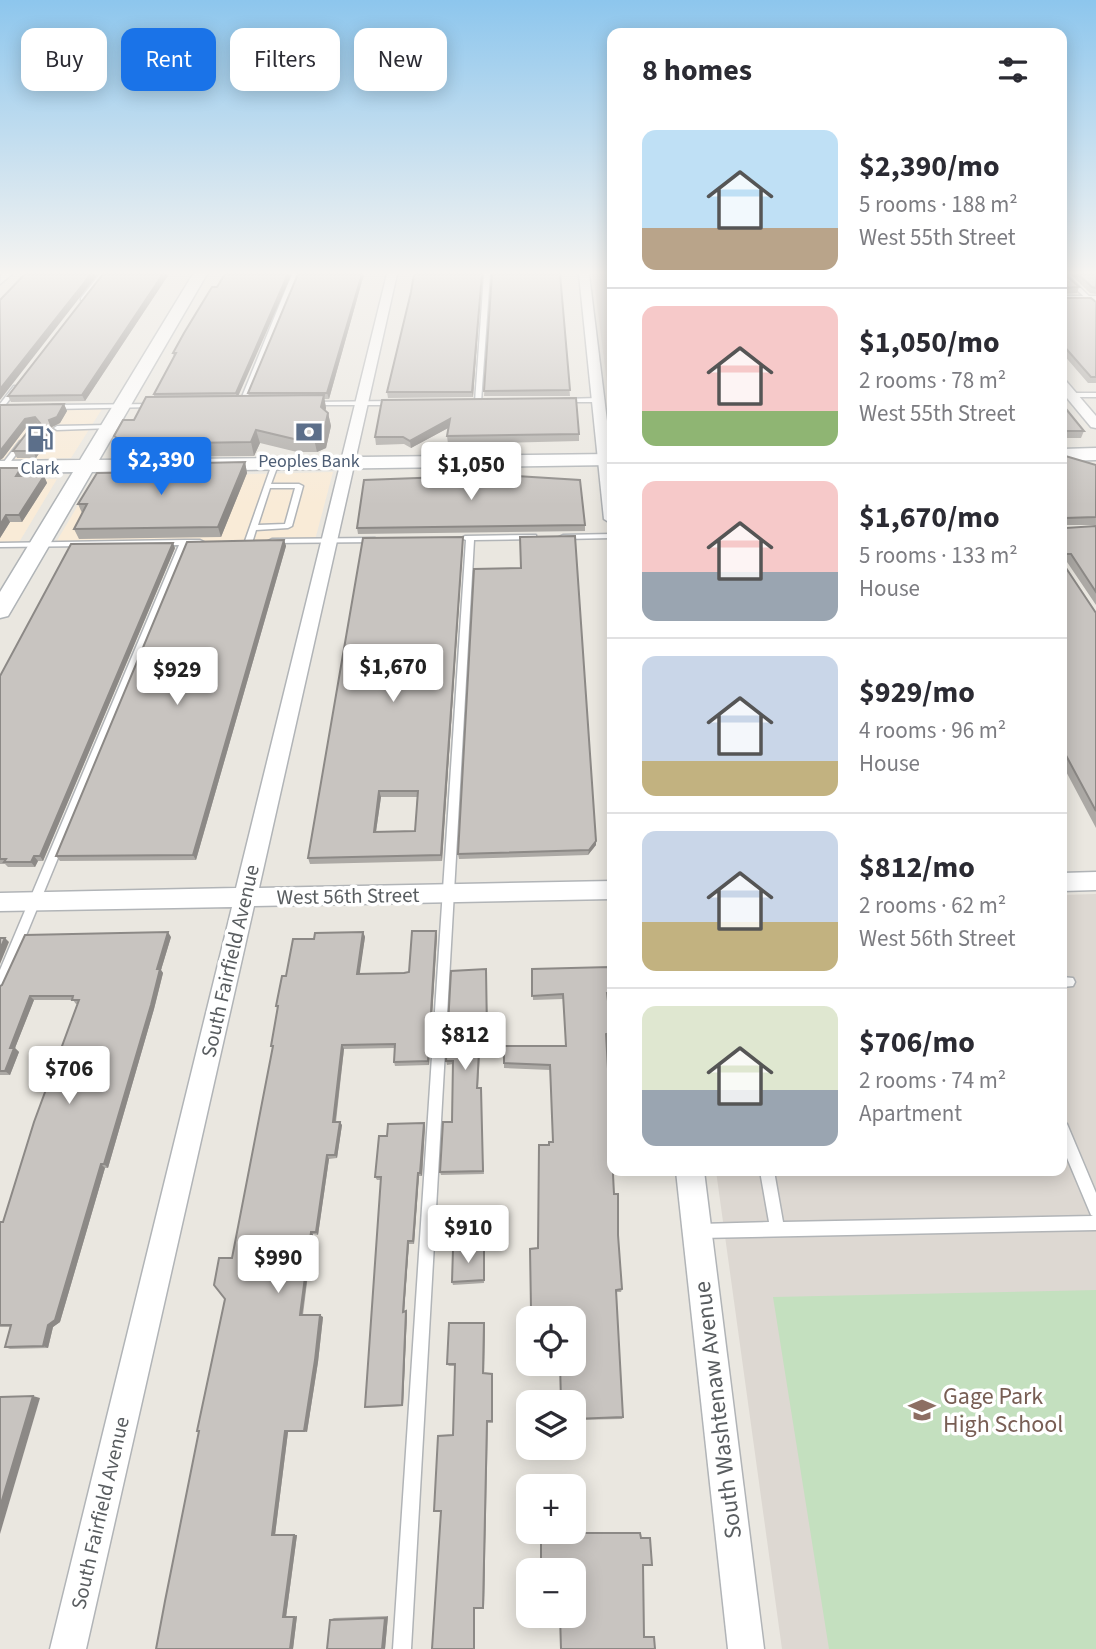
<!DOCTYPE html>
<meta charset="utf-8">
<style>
:root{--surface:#fff;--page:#f2f2f3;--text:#2b2b33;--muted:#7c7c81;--line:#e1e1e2;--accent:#1a73e8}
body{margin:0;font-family:"Source Sans 3",sans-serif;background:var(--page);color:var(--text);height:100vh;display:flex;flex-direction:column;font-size:26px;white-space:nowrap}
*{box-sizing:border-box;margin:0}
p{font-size:23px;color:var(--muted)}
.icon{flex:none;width:38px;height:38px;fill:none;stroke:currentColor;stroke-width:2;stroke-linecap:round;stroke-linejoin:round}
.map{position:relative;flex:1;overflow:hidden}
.drawer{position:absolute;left:607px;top:28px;width:460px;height:1148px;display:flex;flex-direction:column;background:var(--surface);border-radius:14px;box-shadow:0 4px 18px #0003}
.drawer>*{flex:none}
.top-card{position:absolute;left:21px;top:28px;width:481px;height:63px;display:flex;gap:14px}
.buttons{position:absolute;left:516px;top:1306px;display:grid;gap:14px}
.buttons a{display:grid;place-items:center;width:70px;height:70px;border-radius:14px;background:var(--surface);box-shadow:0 4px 18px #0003;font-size:35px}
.price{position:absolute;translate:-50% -60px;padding:0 16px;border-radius:7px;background:#fff;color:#222;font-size:23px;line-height:46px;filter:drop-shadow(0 2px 4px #0008)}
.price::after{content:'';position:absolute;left:50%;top:42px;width:21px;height:16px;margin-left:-10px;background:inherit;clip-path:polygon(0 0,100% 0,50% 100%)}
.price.on{background:var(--accent);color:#fff}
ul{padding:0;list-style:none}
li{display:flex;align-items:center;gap:21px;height:175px;padding:0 35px}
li+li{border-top:2px solid var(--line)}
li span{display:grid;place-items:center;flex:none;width:196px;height:140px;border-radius:14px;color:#555}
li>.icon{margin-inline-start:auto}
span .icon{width:84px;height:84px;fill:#fffc;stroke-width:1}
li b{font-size:30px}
h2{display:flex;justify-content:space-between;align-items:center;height:84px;padding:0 35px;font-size:30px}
.chip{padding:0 24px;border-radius:14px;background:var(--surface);box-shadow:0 4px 18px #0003;font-size:24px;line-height:63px}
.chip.on{background:var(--accent);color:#fff}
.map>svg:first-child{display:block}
.commercial{fill:#f9ebd7}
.education{fill:#ddd8d2}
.green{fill:#c4e0bf}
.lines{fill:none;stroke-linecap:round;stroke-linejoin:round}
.lane-casing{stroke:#b1b4b7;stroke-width:3}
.street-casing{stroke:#b1b4b7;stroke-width:3}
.secondary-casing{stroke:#b0b4b7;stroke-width:3}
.lane{fill:#fff;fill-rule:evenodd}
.street{fill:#fff;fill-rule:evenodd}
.secondary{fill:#fff;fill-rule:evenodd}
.wall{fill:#aca9a5;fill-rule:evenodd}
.shaded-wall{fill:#8c8986}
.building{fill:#c8c4c0;stroke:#8c8986;stroke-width:2;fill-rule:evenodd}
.labels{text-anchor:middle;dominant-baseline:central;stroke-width:7;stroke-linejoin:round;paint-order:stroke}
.far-service-label{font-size:18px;fill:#4e5e75;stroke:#fff}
.street-label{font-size:21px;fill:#595d60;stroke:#fff}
.near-education-label{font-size:24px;fill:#785e54;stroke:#fff;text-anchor:start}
.near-street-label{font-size:24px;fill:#595d60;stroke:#fff}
</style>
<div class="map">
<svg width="1096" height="1649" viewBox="0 0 1096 1649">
<rect width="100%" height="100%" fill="#eae7e0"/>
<g class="commercial">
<polygon points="104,406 71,458 0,460 0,407"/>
<polygon points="333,472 315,540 55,544 94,478"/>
<polygon points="0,479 57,479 18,544 0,545"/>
</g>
<g class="education">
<polygon points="593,274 612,274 612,421"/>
<polygon points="1096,894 1096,1649 782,1649 716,1171 1062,1171 1062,895"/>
</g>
<polygon class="green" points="1096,1290 1096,1649 829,1649 773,1297"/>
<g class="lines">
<defs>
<g id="lane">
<polygon points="100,274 106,274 85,300 81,300 81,298"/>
<polygon points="292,274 298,274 245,404 240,405 239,404"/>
<polygon points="484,274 490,274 481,402 478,404 475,402"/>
<polygon points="1062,274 1066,274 1096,303 1096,308 1062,276"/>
<polygon points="14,386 19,387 3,408 0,409 0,404"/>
<rect x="1062" y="393" width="34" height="4"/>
<polygon points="563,399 599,398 602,400 599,402 561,402 560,401"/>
<polygon points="311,402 396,401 399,403 396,405 309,405 308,404"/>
<polygon points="157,404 157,406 155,407 52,409 49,407 52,405"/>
<polygon points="109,425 112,427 111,428 57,430 54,428 57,426"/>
<polygon points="20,441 25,442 6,468 2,468 0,467"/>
<path d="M272 464 278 465 271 484H299L303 486 292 526 288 528 256 530 252 543H246L245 541ZM270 488H295L285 524 258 525Z"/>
<polygon points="612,534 612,538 563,539 559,537 563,535"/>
<polygon points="533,535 536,535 536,539 474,540 411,1649 393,1649 466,540 461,538 465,536"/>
<polygon points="375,538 379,540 378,542 272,543 268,541 272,539"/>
<polygon points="184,540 200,540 204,542 200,544 187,545 6,984 4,988 0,989 0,970 179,545 0,547 0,543"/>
<polygon points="1062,977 1073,978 1075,982 1073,986 1062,987"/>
<polygon points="1062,1122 1067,1124 1096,1193 1096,1230 700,1238 695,1236 693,1231 695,1226 700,1224 769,1222 760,1171 774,1171 783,1222 1093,1216 1091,1215 1062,1146"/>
</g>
<g id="street">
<polygon points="1,274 12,274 0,284"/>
<polygon points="387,274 397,274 259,888 612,881 612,899 254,906 86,1649 50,1649 232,907 0,911 0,893 236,888"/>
<polygon points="579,274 589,274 612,462 612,524 604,519"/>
<rect x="1062" y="296" width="34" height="6"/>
<polygon points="1062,380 1066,381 1096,416 1096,428 1091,427 1062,392"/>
<polygon points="1096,872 1096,890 1062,891 1062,873"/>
<polygon points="676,1171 704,1171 764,1649 728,1649"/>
</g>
<g id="secondary">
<polygon points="193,274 207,274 99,460 612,454 612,465 92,472 11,611 8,616 0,618 0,592 73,472 0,473 0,461 80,460"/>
<polygon points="1096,448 1096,460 1062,461 1062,449"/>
</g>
</defs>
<use href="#lane" class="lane-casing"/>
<use href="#street" class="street-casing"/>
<use href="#secondary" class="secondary-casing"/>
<use href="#lane" class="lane"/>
<use href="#street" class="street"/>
<use href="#secondary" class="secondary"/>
</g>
<g class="wall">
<polygon points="103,274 169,274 85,401 11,402 8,396"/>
<polygon points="364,274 329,399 324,399 326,408 325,411 328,413 331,426 326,448 317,452 297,452 260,443 254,456 132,457 119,449 114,436 134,420 154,397 154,394 174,357 173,353 184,333 239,396 249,396 248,393"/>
<polygon points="482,274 473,397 388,398 387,392"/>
<polygon points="491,274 560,274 570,396 484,396"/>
<polygon points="1062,274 1079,287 1077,293 1063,294 1063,298 1096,302 1096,383 1088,383 1062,353"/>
<polygon points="1070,274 1096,274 1096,294 1090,293"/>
<polygon points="382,400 579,434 579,441 448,444 447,436 448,428 411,448 404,444 376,445 375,437"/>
<polygon points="64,404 67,411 60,423 52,427 54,431 36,458 17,458 13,451 38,423 28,425 3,458 0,460 0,405"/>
<polygon points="1062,404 1084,431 1081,438 1062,438"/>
<polygon points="1062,455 1096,465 1096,525 1065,525 1066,528 1096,526 1096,605 1067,562 1064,561 1064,565 1096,613 1096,828 1062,764"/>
<polygon points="245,462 247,473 221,537 79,539 74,529 82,513 78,504 160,472 156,464"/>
<polygon points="0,468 25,475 24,476 44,476 47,483 22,522 10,522 0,538"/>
<polygon points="585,525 585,531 358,534 357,528"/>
<path d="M463 537V543L442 861 310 864 308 858ZM381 797H417L415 831 376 832Z"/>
<polygon points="284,540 286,546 196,860 60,861 56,856"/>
<polygon points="175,548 43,861 38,861 35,867 8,867 5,864 0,864 0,676"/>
<polygon points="596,841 596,845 588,855 459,859 458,854"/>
<polygon points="436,931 437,936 429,1065 395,1066 394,1062 395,1048 344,1049 336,1122 342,1125 337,1158 329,1159 318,1235 313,1234 303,1315 323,1317 318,1362 307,1432 288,1432 275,1535 297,1535 286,1617 297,1616 293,1649 156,1649 199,1431 273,1049 271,1046 278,1010 276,1006 286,976 314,939 363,932 365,937 359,974 409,972"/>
<polygon points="171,937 161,970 163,973 154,1009 108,1168 105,1168 60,1322 53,1327 48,1348 10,1349 5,1347 10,1327 0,1327 0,1222 3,1222 77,1004 76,1004 73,1000 34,1000 15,1048 19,1052 10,1075 0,1075 0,986"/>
<polygon points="486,969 488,1035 481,1036 478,1088 484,1174 441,1175 440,1172 452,1122 453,1064 447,1065 446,1061"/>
<polygon points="532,969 612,991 612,998 608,998 612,1033 611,1038 607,1038 609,1086 612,1085 612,1119 610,1119 614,1194 622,1289 621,1292 616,1292 623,1417 622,1419 574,1420 574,1363 528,1318 528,1359 523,1359 523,1310 531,1309 549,1145 553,1142 550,1070 504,1068 504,1063 566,1046 563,999 533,1000"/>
<polygon points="424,1123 425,1126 422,1176 419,1176 414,1244 409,1244 404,1311 407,1313 403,1406 367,1408 365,1407 381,1180 377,1180 375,1177 387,1136"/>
<polygon points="485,1251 484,1283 453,1285 452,1282"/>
<polygon points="484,1323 484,1373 493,1376 493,1423 488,1423 484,1607 483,1608 453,1435 455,1366 449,1366 447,1364"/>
<polygon points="388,1616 385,1649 327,1649 330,1620 334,1618"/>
</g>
<g class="shaded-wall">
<polygon points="91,274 98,274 0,400 0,389"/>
<polygon points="163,274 169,274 85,401 82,395"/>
<polygon points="288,274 292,274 237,399 236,393"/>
<polygon points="362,274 364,274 329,399 327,393"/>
<polygon points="482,274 473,397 472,392"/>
<polygon points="324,395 326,408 323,420 321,407"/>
<polygon points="64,404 67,411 60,423 52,427 54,431 36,458 33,451 49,420"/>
<polygon points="328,413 331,426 326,448 317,452 314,439"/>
<polygon points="35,417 38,423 28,425 3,458 0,460 0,451 25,419"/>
<polygon points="450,419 450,427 411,448 410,441"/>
<polygon points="256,430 260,443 254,456 251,442"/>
<polygon points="245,462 247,473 221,537 218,527"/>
<polygon points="21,468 25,475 19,483 16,476"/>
<polygon points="44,476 47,483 22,522 19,515"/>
<polygon points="6,515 10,522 0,538 0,525"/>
<polygon points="463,537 463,543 442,861 441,855"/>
<polygon points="284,540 286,546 196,860 193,855"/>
<polygon points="173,543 175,548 43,861 40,856"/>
<polygon points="379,791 381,797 375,838 374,832"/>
<polygon points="596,841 596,845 588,855 589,850"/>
<polygon points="34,856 38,861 35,867 31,862"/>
<polygon points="436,931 437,936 429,1065 428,1061"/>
<polygon points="168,932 171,937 161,970 163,973 154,1009 108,1168 104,1164 157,969"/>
<polygon points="363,932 365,937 359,979 357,974"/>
<polygon points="5,938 9,942 0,964 0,949"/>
<polygon points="30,996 34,1000 15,1048 19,1052 10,1075 5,1071 10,1048"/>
<polygon points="342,1045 344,1049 335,1125 333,1122"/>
<polygon points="340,1122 342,1125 337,1158 335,1155"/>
<polygon points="424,1123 425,1126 422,1176 420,1173"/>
<polygon points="327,1155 329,1159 318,1235 316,1232"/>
<polygon points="101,1164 105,1168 60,1322 53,1327 48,1348 43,1346 48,1325"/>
<polygon points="418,1173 419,1176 414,1244 413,1241"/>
<polygon points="311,1232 313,1234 302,1317 300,1315"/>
<polygon points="408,1241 409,1244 404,1314 403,1312"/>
<polygon points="406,1311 407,1313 403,1406 402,1405"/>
<polygon points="320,1315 323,1317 318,1362 307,1432 304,1431"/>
<polygon points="484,1323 485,1325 484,1376 483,1373"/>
<polygon points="33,1396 40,1398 0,1534 0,1507"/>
<polygon points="487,1421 484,1607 483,1608"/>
<polygon points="285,1431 288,1432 275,1535 272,1535"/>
<polygon points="294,1535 297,1535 286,1617 283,1617"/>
<polygon points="475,1607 475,1649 474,1649 474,1608"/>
<polygon points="297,1616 293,1649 290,1649 294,1617"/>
<polygon points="388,1616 385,1649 382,1649 385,1618"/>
</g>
<g class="building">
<polygon points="25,274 91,274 0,389 0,300"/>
<polygon points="103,274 163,274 82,395 8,396"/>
<polygon points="225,274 288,274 236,393 154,394 176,353 173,353 184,333 212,287 217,287"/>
<polygon points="298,274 362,274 327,393 248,393"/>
<polygon points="414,274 482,274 472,392 387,392 411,292"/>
<polygon points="492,274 560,274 570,390 484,391"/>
<polygon points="1062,274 1065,274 1079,287 1063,288 1063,298 1091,298 1096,302 1096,377 1091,377 1062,344"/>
<polygon points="1078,274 1096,274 1096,288 1092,287"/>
<polygon points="324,395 321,407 328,413 323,435 314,439 294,439 256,430 251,442 127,444 114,436 123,420 134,420 146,397"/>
<polygon points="576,398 579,434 447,436 450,419 410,441 403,437 375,437 382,400"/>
<polygon points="64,404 57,417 49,420 51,425 33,451 13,451 32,426 40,423 35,417 25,419 0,451 0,405"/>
<polygon points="1062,404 1084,431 1062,431"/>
<polygon points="1062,455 1096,465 1096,517 1065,518 1063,521 1066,528 1096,526 1096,592 1071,554 1064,554 1064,565 1096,613 1096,811 1062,748"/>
<polygon points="245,462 218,527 74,529 87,504 78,504 97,473 171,472 156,464"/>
<polygon points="0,468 21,468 16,476 44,476 19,515 6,515 0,525"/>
<polygon points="499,475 580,480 585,525 357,528 364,480"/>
<polygon points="575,536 596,841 589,850 458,854 474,569 521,568 520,537"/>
<path d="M463 537 441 855 308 858 363 538ZM379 791H418L415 831 374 832Z"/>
<polygon points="284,540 193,855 56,856 187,542"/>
<polygon points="173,543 40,856 34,856 31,862 4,862 6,859 0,859 0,676 71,544"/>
<polygon points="412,931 436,931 428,1061 394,1062 395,1044 342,1045 333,1122 340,1122 335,1155 327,1155 316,1232 311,1232 300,1315 320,1315 315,1360 304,1431 285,1431 272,1535 294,1535 283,1617 294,1617 290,1649 156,1649 165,1601 199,1431 197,1431 225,1299 214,1285 219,1258 232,1258 273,1046 271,1046 278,1006 276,1006 282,976 286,976 293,939 314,939 315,933 363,932 357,974 404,973 409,972"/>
<polygon points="168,932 157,969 160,969 151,1005 104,1164 101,1164 55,1320 48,1325 43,1346 5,1347 11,1325 0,1325 0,1222 3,1222 34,1122 79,1000 72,1000 73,996 30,996 10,1048 14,1048 5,1071 0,1071 0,986 2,985 25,935"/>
<polygon points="0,938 5,938 0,949"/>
<polygon points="610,967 612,993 607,993 612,1033 606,1034 609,1086 612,1085 612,1114 610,1115 614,1194 618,1194 618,1235 622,1289 616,1290 623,1417 574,1419 574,1402 561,1402 560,1363 574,1363 574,1318 528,1318 528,1357 523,1357 523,1310 531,1309 530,1249 538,1248 539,1145 549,1145 549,1142 553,1142 550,1065 504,1063 504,1046 566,1046 563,994 532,996 532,969"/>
<polygon points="486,969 487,1032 480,1032 477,1088 481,1088 483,1171 440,1172 443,1122 452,1122 453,1061 446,1061 451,971"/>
<polygon points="424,1123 420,1173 418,1173 413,1241 408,1241 403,1312 406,1311 402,1405 365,1407 381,1177 375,1177 379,1136 387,1136 388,1124"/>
<polygon points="453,1249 484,1249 484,1280 452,1282"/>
<polygon points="449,1323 484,1323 483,1373 492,1374 492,1421 487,1421 483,1608 474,1608 474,1649 432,1649 441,1511 434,1511 438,1436 453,1435 455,1364 447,1364"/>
<polygon points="33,1396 0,1507 0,1397"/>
<polygon points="541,1533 640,1533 641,1538 650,1538 652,1565 643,1565 644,1637 654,1637 655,1649 561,1649 560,1615 574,1615 574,1570 559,1570 559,1564 541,1564"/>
<polygon points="385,1618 382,1649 327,1649 330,1620"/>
</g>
<linearGradient id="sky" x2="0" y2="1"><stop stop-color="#8dc6ed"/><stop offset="0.54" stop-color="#f6f4f1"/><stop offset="1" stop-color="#f6f4f1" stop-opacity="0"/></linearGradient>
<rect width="1096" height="505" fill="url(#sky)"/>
<defs>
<symbol id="bank-bare" viewBox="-9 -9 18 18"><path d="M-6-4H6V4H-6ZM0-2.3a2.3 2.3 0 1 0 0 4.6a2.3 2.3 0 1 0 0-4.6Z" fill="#5c6f8a" stroke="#fff" stroke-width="2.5" paint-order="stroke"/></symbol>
<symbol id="fuel-bare" viewBox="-9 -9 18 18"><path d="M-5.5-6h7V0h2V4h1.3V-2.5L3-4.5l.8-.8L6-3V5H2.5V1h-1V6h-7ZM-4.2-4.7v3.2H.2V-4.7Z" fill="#5c6f8a" stroke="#fff" stroke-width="2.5" paint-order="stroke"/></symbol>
<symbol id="school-bare" viewBox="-9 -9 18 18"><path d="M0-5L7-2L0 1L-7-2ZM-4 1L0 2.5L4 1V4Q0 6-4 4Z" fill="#8d6e63" stroke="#fff" stroke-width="2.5" paint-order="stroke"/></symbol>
</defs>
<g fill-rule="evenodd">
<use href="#bank-bare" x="290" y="413" width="38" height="38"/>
<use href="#fuel-bare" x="21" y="420" width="38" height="38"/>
<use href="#school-bare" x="903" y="1391" width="38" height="38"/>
</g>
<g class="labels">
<g class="far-service-label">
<text x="309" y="461">Peoples Bank</text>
<text x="40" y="468">Clark</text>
</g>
<g class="street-label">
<text transform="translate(348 896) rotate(-1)">West 56th Street</text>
<text transform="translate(230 961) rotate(-77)">South Fairfield Avenue</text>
<text transform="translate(100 1513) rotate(-77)">South Fairfield Avenue</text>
</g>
<g class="near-education-label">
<text x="943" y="1396">Gage Park<tspan x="943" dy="28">High School</tspan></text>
</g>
<g class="near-street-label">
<text transform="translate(718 1410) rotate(-97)">South Washtenaw Avenue</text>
</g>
</g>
</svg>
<div class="buttons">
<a><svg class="icon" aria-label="locate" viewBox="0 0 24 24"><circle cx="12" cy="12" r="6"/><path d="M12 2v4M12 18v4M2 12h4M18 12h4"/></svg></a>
<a><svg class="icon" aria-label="layers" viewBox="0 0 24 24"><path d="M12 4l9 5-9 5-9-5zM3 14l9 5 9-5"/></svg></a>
<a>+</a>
<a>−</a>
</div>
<b class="price on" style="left:161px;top:497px">$2,390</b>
<b class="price" style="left:471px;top:502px">$1,050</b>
<b class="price" style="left:393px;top:704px">$1,670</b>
<b class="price" style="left:177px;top:707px">$929</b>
<b class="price" style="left:465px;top:1072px">$812</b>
<b class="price" style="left:69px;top:1106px">$706</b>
<b class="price" style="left:468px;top:1265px">$910</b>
<b class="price" style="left:278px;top:1295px">$990</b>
<div class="top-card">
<a class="chip">Buy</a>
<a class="chip on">Rent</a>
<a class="chip">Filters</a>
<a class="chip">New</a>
</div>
<section class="drawer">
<h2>8 homes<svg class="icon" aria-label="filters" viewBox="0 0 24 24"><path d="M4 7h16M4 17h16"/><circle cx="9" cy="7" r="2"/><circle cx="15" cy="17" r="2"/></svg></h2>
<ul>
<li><span style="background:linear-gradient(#bfe0f5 70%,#b9a48a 0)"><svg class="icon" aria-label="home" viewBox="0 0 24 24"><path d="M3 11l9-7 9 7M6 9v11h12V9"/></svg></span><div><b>$2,390/mo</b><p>5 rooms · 188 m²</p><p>West 55th Street</p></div></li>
<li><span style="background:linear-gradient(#f6c9c9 75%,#8fb573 0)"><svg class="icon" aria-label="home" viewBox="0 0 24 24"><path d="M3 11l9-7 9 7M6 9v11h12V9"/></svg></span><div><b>$1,050/mo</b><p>2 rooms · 78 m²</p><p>West 55th Street</p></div></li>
<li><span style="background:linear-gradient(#f6c9c9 65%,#9aa5b1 0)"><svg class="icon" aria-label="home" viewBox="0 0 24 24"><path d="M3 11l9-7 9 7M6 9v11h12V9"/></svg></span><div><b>$1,670/mo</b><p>5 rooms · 133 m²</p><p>House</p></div></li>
<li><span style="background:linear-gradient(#c9d6e8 75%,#c2b280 0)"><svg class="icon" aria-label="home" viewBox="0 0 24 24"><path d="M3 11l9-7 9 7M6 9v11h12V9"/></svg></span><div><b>$929/mo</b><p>4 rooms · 96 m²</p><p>House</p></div></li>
<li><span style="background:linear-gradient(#c9d6e8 65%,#c2b280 0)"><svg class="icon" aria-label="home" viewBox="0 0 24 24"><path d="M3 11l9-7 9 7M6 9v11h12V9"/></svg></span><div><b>$812/mo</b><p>2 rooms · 62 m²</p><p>West 56th Street</p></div></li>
<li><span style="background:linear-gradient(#dfe7d0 60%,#9aa5b1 0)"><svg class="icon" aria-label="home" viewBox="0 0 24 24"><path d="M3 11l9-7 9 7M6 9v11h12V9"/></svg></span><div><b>$706/mo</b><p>2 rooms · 74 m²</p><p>Apartment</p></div></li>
</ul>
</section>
</div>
